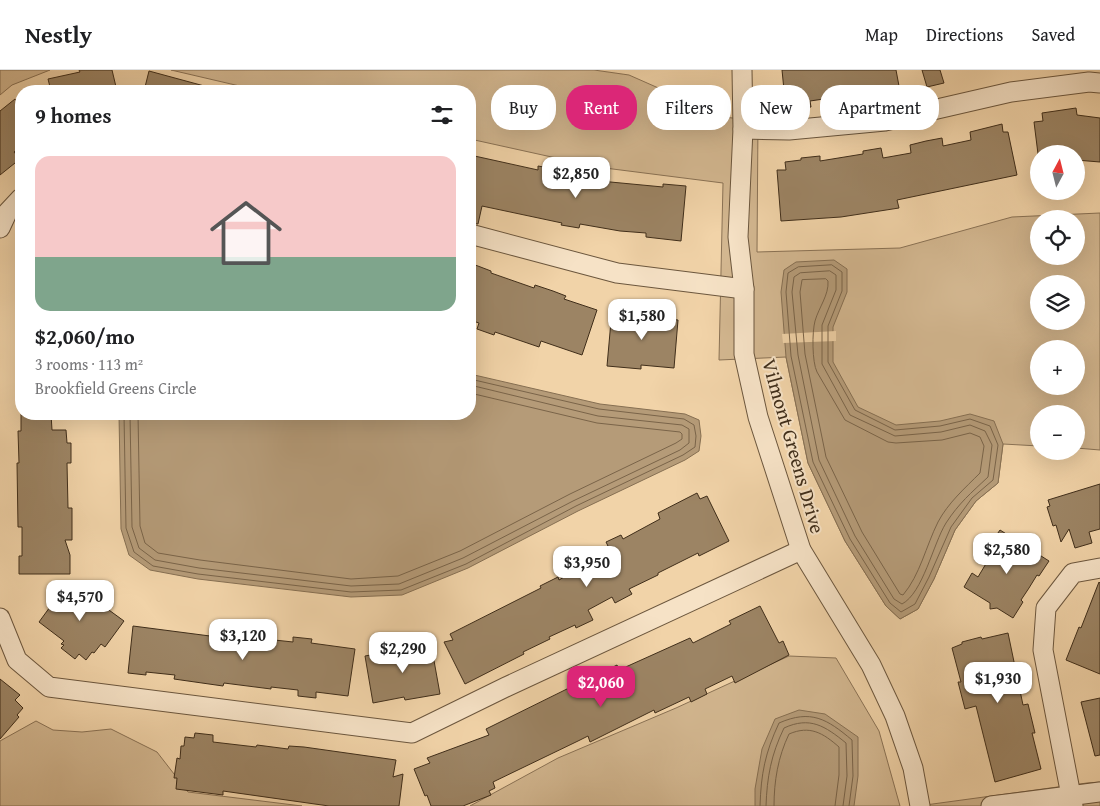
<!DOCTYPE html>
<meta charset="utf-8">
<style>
:root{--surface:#fff;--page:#f2f2f2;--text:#202124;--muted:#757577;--line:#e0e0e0;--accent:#db2777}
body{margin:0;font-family:"Gentium Book Plus",serif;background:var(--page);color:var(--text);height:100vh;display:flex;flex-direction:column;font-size:19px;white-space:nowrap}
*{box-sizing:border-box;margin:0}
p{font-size:16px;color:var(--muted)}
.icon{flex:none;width:28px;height:28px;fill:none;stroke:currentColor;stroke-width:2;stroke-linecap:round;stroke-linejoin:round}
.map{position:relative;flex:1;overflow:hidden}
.drawer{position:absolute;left:15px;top:15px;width:461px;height:335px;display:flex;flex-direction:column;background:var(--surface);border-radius:20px;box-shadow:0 5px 20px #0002}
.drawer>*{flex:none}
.top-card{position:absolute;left:491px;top:15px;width:475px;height:45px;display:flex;gap:10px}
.needle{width:32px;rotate:7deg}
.tools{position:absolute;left:1030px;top:75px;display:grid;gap:10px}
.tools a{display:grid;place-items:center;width:55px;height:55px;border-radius:50%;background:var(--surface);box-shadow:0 5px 20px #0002;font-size:25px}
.price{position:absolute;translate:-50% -42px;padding:0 11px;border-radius:10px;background:#fff;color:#222;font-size:16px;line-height:32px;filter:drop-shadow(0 1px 2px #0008)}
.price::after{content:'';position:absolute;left:50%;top:30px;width:15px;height:11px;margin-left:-8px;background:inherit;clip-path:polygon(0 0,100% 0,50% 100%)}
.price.current{background:var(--accent);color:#fff}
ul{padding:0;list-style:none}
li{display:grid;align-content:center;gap:10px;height:265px;padding:0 20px}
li+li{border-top:1px solid var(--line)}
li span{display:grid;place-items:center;height:155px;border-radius:15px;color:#555}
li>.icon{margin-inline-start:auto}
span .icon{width:90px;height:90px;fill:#fffc;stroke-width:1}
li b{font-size:21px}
h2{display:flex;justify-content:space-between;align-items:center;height:60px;padding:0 20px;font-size:21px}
.chip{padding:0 18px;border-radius:20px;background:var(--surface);box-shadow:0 5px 20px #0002;font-size:18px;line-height:45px}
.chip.current{background:var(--accent);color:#fff}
header{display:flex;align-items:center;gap:30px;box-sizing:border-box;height:70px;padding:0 25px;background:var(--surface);border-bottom:1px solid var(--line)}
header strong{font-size:24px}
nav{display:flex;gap:28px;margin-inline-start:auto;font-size:18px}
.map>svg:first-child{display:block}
.green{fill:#d3b790;stroke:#8a7255;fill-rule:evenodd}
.water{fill:#b59b78;stroke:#866f52}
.pier{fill:#f1d3a8}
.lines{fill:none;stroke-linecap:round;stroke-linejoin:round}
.shore{stroke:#7a6449;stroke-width:1}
.building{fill:#9c8464;stroke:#402e1a}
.minor-casing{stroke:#6c573e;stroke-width:21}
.minor{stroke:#f6e2c6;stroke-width:19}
.labels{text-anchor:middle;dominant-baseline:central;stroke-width:4;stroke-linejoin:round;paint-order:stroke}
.street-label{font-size:20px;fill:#402e1a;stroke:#f6e2c6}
</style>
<header>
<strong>Nestly</strong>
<nav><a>Map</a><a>Directions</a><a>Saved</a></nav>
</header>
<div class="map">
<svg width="1100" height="736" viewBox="0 0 1100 736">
<rect width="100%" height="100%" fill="#f1d3a8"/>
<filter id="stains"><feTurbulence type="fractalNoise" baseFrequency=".004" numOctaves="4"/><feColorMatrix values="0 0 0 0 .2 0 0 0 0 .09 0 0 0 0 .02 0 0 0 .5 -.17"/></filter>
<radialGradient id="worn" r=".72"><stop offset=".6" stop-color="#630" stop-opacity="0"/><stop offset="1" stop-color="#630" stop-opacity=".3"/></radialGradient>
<g class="green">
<polygon points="0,0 50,0 12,15 0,25"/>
<path d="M171 0H594L629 5 724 47 758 51 757 182 900 178 1012 147 1100 143V380L1076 378V344H1039V376L1003 374 998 413 976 431 955 460 934 509 918 539 900 549 886 536 845 471 808 393 786 287 719 290 723 113 597 97 470 69V21H261ZM1039 149H1076V186H1039ZM1039 214H1076V251H1039ZM1039 279H1076V316H1039Z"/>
<polygon points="789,586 836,588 879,661 900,736 470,736 558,688 676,638"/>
<polygon points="36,651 53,660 82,662 111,659 157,682 188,722 302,736 0,736 0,671"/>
<polygon points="1100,712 1100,736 918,736 1087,713"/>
</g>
<g class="water">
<polygon points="834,190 847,199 847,222 833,257 833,292 858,337 896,355 940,351 970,344 994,351 1003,374 998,413 976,431 955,460 934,509 918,539 900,549 886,536 845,471 808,393 786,287 781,222 784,200 796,192"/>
<polygon points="470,304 600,334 685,344 699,350 701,366 699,381 685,390 578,441 468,498 402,525 351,527 198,509 150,500 129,485 121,459 119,344 470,344"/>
<polygon points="799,640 825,644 858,667 858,706 854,736 755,736 755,719 762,679 775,649"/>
</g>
<polygon class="pier" points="836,261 836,271 783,273 782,264"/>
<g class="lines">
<g class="shore">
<polygon points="832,195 842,202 842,221 828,256 828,292 855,340 895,360 940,356 970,349 990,356 998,375 993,410 972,428 951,457 929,507 915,534 901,542 890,533 850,469 813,392 791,286 786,222 788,203 798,197"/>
<path d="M830 201 836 205V220L822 255V294L850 345 895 366 941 362 970 355 985 361 992 375 988 407C971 423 959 433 946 453 933 474 923 523 902 534L894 529 855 466 819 390 798 285 792 222 794 207 800 203Z"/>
<path d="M826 209 828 211C829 225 819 237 815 251 812 262 812 292 817 302L845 350 888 372 896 373 942 370 970 363 980 367 984 376 980 403C965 418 948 433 938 452 926 476 920 505 903 525L900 524 862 462 826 387 805 284 800 222 802 210Z"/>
<polyline points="124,344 126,458 134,482 153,496 198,504 351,522 401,520 466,494 576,436 683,385 695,377 696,366 694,355 684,349 599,339 470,309"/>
<polyline points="130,344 132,457 139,478 155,490 199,498 351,516 399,514 463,488 573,431 680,380 689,373 689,359 682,355 598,346 470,315"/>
<polyline points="138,344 140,456 145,473 158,483 200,490 351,509 398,506 460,481 570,424 676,373 682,369 682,364 680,362 597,353 470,323"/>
<path d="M760 736C761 704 765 683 779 653 811 639 827 649 852 670L853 706 849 736"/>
<path d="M766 736C767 707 771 685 784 658 810 646 825 656 846 673L847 706 843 736"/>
<path d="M774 736C774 711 778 687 789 664 810 655 823 663 839 677V705L835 736"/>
</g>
</g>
<g class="building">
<polygon points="79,0 112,0 117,21 51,21 48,9 80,2"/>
<polygon points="782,0 896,0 899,16 891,17 892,26 860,32 858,24 810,31 811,37 794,39 792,19 784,20"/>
<polygon points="922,0 940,0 944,13 927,17"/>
<polygon points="149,1 208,17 207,21 144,21"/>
<polygon points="15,29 21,37 21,76 14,82 20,89 0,105 0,41"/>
<polygon points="1076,38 1077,45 1100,48 1100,92 1076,90 1076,84 1038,84 1034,52 1043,51 1042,43"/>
<polygon points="1002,54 1003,62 1008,62 1017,105 897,130 899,138 841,147 781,151 777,100 786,100 785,92 801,90 801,88 820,86 820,91 863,84 863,81 881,78 883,88 911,83 910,75 926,71 942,68 943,76 971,70 970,62"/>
<polygon points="470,85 538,100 538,96 549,98 550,94 565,97 564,101 601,108 600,111 663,117 663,114 686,116 681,171 646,167 646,163 620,161 580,154 579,158 561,155 562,153 482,136 478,154 470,153"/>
<polygon points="470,193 491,201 491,203 534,218 535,215 553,221 566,226 564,229 597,240 582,285 541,271 539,277 495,262 494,265 477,259 479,253 470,250"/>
<polygon points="612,240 631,242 631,245 678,250 674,298 641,295 641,299 607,296"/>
<polygon points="21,344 51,344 52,360 66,360 67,373 71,373 71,393 67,393 68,438 72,438 72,470 65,470 70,485 70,504 19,504 19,486 22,486 22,457 18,457 17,393 19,393 18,361 21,361"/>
<polygon points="1100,414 1100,459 1089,462 1092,473 1075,478 1069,459 1061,472 1056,455 1053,456 1047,437 1050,436 1048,430"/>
<polygon points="697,423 700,429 707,426 729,471 699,486 698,483 658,503 658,505 629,519 632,524 615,533 612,527 588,540 593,550 576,558 575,555 549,567 550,569 523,582 524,584 465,614 444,572 453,570 450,564 541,518 540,516 558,507 559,510 584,495 581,489 608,476 606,472 621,465 623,469 647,456 660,449 658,443"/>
<polygon points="1000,460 1049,491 1039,506 1037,505 1029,518 1021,530 1023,532 1013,548 997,538 990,539 990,533 964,517 972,503 978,507 987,492 997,477 991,473"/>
<polygon points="69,511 124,551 105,577 101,574 94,583 92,582 86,590 79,584 75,589 61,578 64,575 61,574 64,571 39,552"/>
<polygon points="1099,512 1100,513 1100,604 1066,590 1079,557 1081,558"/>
<polygon points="760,536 779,573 783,571 789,585 735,613 732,606 705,619 707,624 691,632 689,627 655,643 654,640 590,672 588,666 578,671 493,712 495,718 489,721 491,725 463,736 431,736 427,725 425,726 414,699 430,693 427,688 489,665 486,659 573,616 574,618 588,612 600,606 599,604 617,595 619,600 690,568 693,573 731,554 729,551"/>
<polygon points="133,556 210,566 210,562 220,563 221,559 238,561 237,566 293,572 293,567 312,569 311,573 355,579 348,626 316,622 316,628 298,626 298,620 271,617 271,619 224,613 223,616 174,609 175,605 146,602 146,605 128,603"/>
<polygon points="1008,563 1023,635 1028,634 1035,663 1032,663 1041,699 995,712 976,636 965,639 958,612 961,612 952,578 962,574 962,572 981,567 982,569"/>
<polygon points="431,574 440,624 405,630 404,627 373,633 365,586"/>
<polygon points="0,609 20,625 15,630 23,638 17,645 19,647 0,669"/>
<polygon points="1100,628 1100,685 1095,686 1081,632"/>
<polygon points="195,663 213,665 213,672 256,677 257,675 288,679 289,676 304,677 396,690 393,707 403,704 399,736 329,736 223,721 223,725 176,719 177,708 174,708 177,688 180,689 181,676 184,676 185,667 194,668"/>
</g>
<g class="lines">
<defs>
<g id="minor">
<polyline points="742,0 743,59 738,167 744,219 744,284 758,347 801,480 871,595 895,646 913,698 920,736"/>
<polyline points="743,59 789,60 885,51 1011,22 1089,12 1100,13"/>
<polyline points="0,158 7,143 21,128"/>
<polyline points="470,164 617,203 744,219"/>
<polyline points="0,548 17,590 49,617 412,663 506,617 801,480"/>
<polyline points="991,736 1100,722"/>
<polyline points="1073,736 1043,580 1046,538 1073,503 1100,498"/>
</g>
</defs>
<use href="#minor" class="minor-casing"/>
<use href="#minor" class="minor"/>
</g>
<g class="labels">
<g class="street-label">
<text transform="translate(794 376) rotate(74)">Vilmont Greens Drive</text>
</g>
</g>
<rect width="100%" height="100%" filter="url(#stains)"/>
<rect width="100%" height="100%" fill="url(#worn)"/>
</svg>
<div class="tools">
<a><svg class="needle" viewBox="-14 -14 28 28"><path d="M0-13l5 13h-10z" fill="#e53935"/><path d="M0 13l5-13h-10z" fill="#757577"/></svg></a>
<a><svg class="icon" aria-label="locate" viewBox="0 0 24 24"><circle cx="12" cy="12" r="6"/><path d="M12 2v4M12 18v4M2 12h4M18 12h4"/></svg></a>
<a><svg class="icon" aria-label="layers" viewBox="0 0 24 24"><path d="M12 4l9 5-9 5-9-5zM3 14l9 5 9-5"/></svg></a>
<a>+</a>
<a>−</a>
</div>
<b class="price" style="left:576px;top:129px">$2,850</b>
<b class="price" style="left:642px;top:271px">$1,580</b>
<b class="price" style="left:1007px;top:505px">$2,580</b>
<b class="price" style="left:587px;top:518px">$3,950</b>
<b class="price" style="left:80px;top:552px">$4,570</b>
<b class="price" style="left:243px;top:591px">$3,120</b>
<b class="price" style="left:403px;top:604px">$2,290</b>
<b class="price" style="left:998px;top:634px">$1,930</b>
<b class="price current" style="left:601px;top:638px">$2,060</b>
<div class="top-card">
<a class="chip">Buy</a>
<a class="chip current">Rent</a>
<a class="chip">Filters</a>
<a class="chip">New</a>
<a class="chip">Apartment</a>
</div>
<section class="drawer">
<h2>9 homes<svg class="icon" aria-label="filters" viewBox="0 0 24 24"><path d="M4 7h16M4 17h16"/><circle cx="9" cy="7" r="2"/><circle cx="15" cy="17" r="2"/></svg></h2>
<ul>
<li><span style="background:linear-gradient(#f6c9c9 65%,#7fa58c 0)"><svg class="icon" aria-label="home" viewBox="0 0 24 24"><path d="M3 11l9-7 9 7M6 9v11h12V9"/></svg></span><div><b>$2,060/mo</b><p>3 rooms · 113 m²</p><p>Brookfield Greens Circle</p></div></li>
</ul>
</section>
</div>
